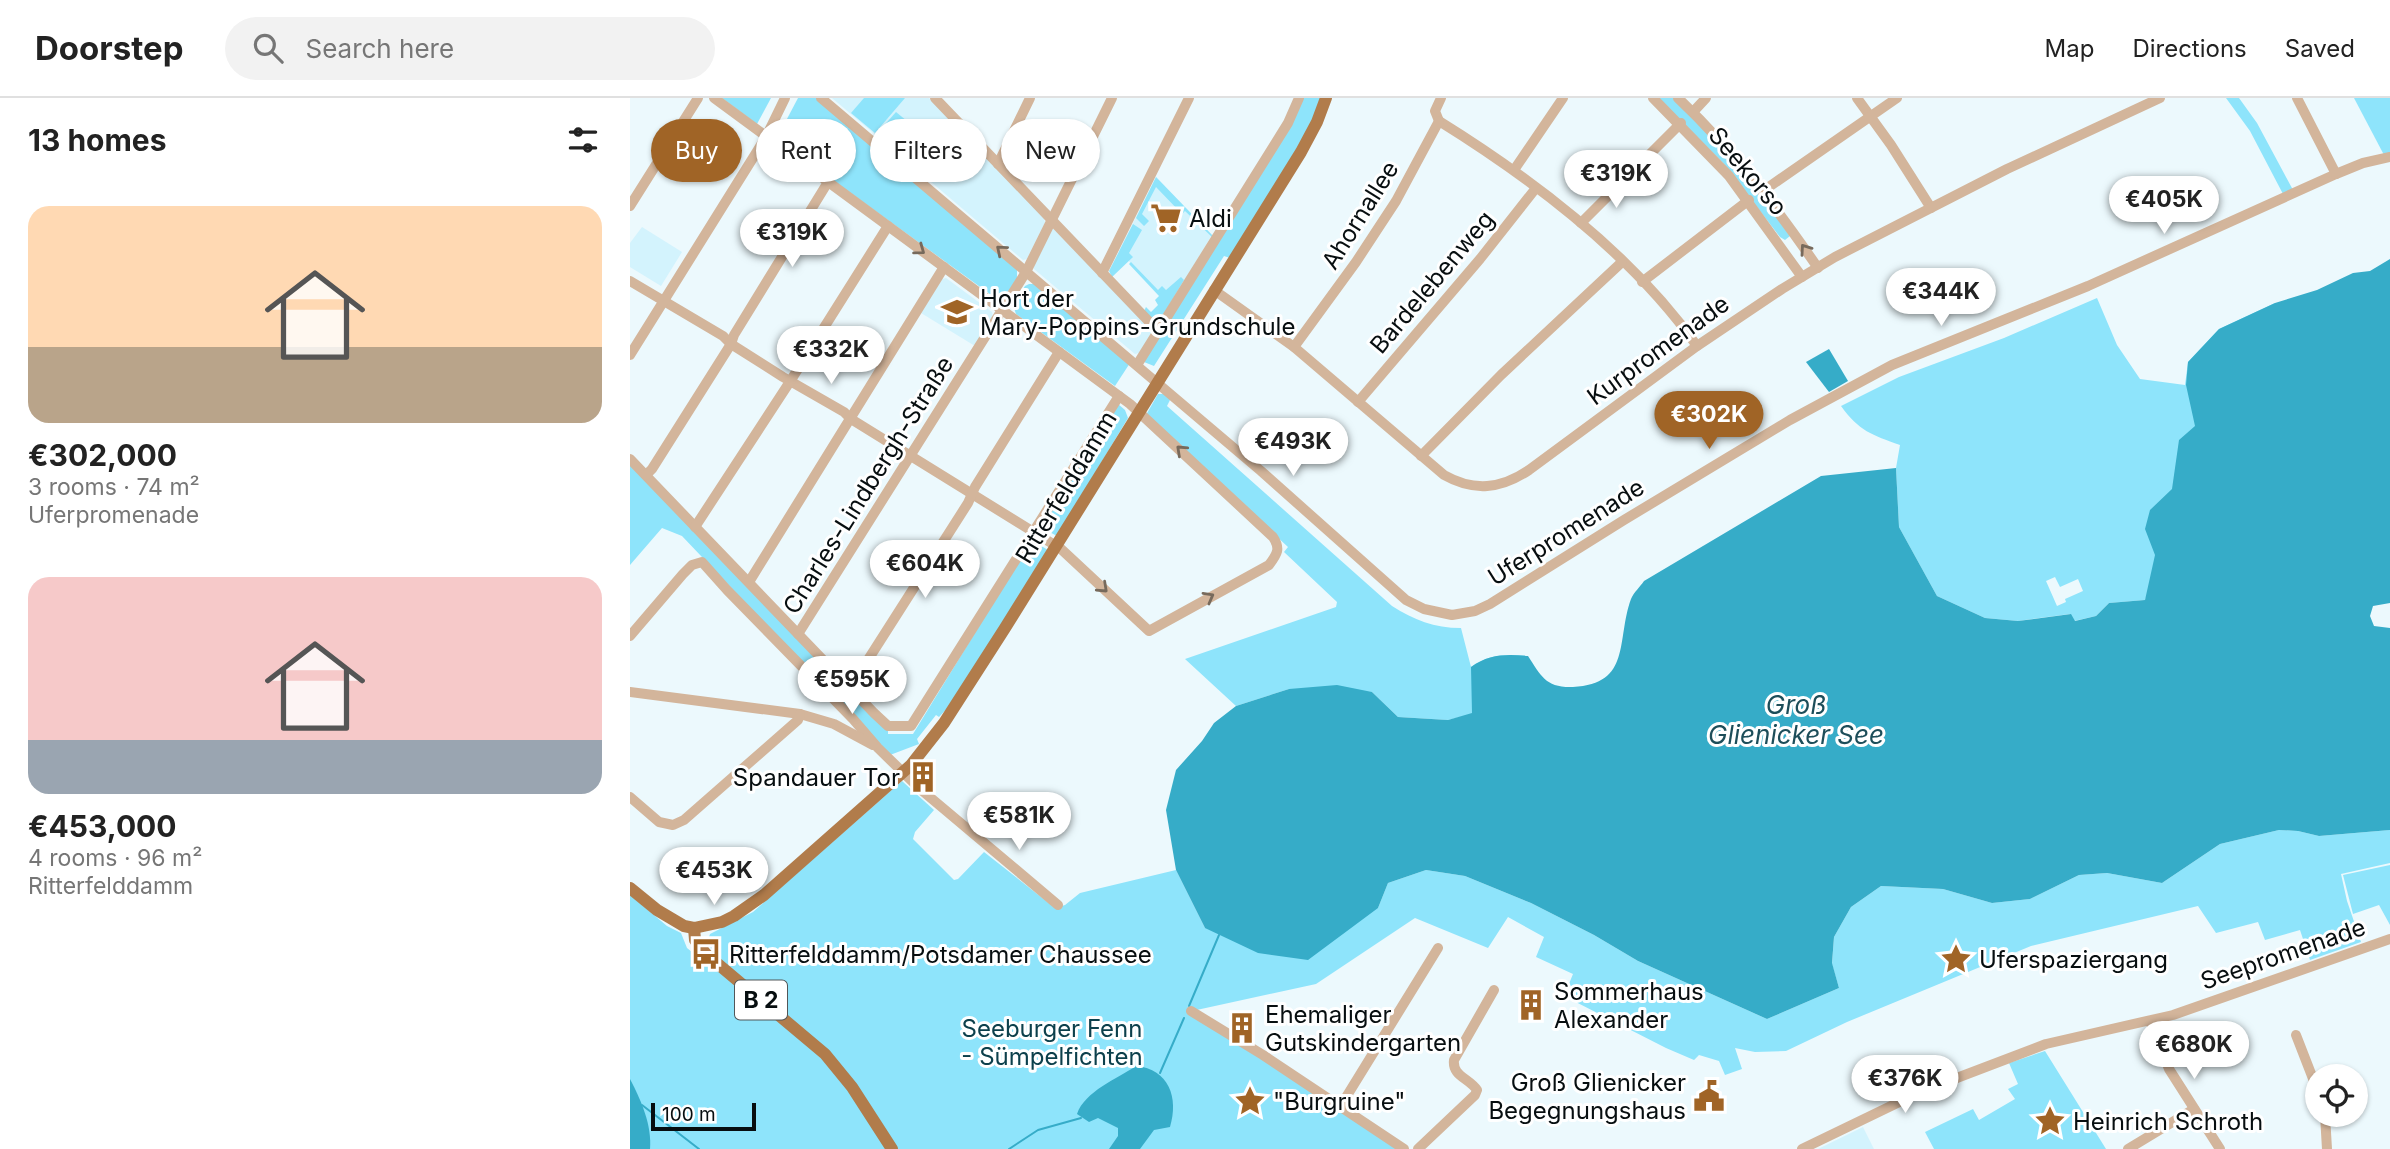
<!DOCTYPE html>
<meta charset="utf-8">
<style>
:root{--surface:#fff;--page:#f2f2f2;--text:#222;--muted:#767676;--line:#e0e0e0;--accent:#a06426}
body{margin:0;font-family:Inter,sans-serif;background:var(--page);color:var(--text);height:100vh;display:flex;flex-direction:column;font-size:26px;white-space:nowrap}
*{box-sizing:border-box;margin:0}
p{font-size:23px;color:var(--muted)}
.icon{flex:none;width:38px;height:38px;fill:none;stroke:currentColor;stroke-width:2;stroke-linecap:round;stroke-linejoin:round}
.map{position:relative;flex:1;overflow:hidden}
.details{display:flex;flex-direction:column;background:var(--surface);width:630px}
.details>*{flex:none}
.top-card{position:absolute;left:21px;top:21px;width:665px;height:63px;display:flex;gap:14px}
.fabs{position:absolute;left:1675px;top:966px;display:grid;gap:14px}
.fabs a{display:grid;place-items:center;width:63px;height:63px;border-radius:50%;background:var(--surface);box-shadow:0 2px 5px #0004;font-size:35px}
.scale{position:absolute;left:21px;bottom:18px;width:105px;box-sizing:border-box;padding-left:7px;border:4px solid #070e10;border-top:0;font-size:19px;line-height:24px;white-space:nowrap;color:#070e10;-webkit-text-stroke:5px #fff;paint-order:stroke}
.price{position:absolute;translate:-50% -60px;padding:0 16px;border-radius:24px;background:#fff;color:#222;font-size:23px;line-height:46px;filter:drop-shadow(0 2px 4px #0008)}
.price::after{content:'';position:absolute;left:50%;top:42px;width:21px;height:16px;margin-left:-10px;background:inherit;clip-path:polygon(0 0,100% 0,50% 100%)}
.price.current{background:var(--accent);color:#fff}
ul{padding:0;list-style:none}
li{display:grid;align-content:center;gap:14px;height:371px;padding:0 28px}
li span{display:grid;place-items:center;height:217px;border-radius:21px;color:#555}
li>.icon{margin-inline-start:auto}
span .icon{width:126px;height:126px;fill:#fffc;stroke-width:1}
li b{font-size:30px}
h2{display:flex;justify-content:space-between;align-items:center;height:84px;padding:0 28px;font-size:30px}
.chip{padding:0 24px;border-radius:32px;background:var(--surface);box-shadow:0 2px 5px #0004;font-size:24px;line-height:63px}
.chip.current{background:var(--accent);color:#fff}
header{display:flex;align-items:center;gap:42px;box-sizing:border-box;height:98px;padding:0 35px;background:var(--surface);border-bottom:2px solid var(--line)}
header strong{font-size:33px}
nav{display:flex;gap:38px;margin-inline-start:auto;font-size:24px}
.search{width:490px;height:63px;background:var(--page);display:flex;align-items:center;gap:18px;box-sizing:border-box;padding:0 24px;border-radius:38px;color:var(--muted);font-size:26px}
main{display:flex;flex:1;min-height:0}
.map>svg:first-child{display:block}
.built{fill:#d3f3fd}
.green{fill:#8ee4fb;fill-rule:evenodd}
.water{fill:#36acc8}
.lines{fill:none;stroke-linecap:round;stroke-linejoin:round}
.stream{stroke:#36acc8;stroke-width:2}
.minor{stroke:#d3b59b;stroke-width:10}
.major{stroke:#b17c4b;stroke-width:12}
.oneway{stroke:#776a5c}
.labels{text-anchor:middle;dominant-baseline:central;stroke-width:6;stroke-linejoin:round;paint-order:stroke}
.shield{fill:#fff;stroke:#515658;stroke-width:2}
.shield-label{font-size:23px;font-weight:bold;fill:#070e10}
.street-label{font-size:24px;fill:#070e10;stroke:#fff}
.poi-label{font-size:24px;fill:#070e10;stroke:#fff;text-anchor:start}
.park-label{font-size:24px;fill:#0c404c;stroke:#fff}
.water-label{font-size:26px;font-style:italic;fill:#1d4e5a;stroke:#fff}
</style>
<header>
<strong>Doorstep</strong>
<div class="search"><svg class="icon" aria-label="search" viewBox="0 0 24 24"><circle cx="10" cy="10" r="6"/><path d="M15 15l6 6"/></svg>Search here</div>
<nav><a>Map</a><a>Directions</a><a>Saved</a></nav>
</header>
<main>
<section class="details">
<h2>13 homes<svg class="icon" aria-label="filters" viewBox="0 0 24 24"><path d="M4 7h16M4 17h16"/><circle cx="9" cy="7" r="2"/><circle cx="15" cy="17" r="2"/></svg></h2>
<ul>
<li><span style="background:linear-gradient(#ffd9b3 65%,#b9a48a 0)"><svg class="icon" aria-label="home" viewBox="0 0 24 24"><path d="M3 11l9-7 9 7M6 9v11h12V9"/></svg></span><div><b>€302,000</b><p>3 rooms · 74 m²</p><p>Uferpromenade</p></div></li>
<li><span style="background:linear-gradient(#f6c9c9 75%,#9aa5b1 0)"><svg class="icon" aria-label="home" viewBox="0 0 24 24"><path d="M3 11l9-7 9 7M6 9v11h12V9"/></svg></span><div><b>€453,000</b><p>4 rooms · 96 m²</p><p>Ritterfelddamm</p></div></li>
</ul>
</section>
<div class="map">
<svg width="1760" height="1051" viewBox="0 0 1760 1051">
<rect width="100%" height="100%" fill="#ecf9fd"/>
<g class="built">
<polygon points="202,0 299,0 414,120 415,125 397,161 393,162"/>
<polygon points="526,79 582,137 540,206 489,153"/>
<polygon points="12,129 52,154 31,188 0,169 0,145"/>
<polygon points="421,131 424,131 520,231 521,236 509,255 505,256 404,171 403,166"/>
<polygon points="316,180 362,214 363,219 345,248 291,215 312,181"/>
<polygon points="1233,1029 1244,1051 1188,1051"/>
</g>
<g class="green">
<polygon points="92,0 141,0 127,26"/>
<polygon points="168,0 186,0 387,169 387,180 374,201 364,199 149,43 148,38"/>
<polygon points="234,0 275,0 245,35 221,15"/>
<polygon points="672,0 692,0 682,26 600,160 594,158 524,268 514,264"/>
<polygon points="1028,0 1044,0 1117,77 1160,138 1155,142 1150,139 1093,65"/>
<polygon points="1596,0 1609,0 1627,25 1663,92 1653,96 1620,33"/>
<polygon points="1724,0 1760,0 1760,55 1754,57"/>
<polygon points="266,14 283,28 268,46 250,32"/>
<polygon points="526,79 582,137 582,139 555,113 552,116 526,89 512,116 519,123 514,128 506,120"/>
<polygon points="503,126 512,132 499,155 503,159 482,179 479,173"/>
<polygon points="501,164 528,192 532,188 536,192 551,179 554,182 529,224 524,223 514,213 516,209 521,214 528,207 525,202 529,198 499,166"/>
<polygon points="399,186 404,186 500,265 485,288 386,216 383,207 395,188"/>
<path d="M1467 200 1487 247 1510 281 1555 287 1558 264 1589 231 1645 205 1639 224 1573 313 1539 440 1515 502 1479 505 1466 518 1444 523 1440 516 1388 523 1355 520 1307 498 1269 429 1266 370 1270 347C1242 337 1229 333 1211 308L1269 279 1374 240ZM1425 479 1430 489 1448 481 1453 493 1435 501 1436 504 1427 508 1416 483Z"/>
<path d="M528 296H535L541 300 537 308 762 508C784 522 804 530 831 530L841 569C859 556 877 556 898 558L867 610 818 622 768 619 742 594 659 591 606 608 555 561 706 509 707 504 654 454 658 449 516 317Z"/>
<polygon points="488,306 495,312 498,320 427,438 412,430 412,425"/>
<polygon points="0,366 258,633 258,636 283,636 400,445 403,443 418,452 323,604 309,619 306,617 287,641 289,646 260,657 52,438 32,430 0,467"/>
<polygon points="272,683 304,712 285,734 283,741 324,782 328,781 354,754 425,810 435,807 450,795 546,772 575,830 748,810 758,785 796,772 835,778 901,805 964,837 1008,863 1137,921 1209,890 1202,866 1204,839 1221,809 1251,788 1313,791 1362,805 1400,801 1449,777 1477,775 1532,785 1590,746 1649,732 1668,733 1689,738 1760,732 1760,765 1711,776 1717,803 1731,844 1680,862 1670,832 1635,842 1628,824 1586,835 1568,808 1401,848 1217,924 1156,953 1125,954 1105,950 1112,971 1095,977 1089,963 1069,957 1064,962 1036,950 934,898 943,876 906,859 914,839 878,819 858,850 785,820 686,886 562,913 776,1051 0,1051 0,797 37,828 51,835 57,850 78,867 92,863 77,845 80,836 123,814"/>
<polygon points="1760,767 1760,827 1749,807 1723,816 1713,777"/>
<polygon points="1415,953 1476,1051 1304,1051 1295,1034 1343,1011 1349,1022 1385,1001 1378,991 1388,986 1379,965"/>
</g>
<g class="water">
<path d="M1760 161V505L1743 508 1740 518 1744 528 1760 530V732L1689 738 1668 733 1649 732 1590 746 1532 785 1477 775 1449 777 1400 801 1362 805 1313 791 1251 788 1221 809 1204 839 1202 865 1209 890 1137 921 1008 863 964 837 901 805 835 778 796 772 758 785 748 810 678 862 628 855 575 830 546 772 536 712 546 672 572 643 584 625 606 608 659 591 707 587 742 594 768 619 818 622 842 615 841 569C859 556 876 556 898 558 911 578 916 590 943 589 1002 586 986 542 1001 501 1004 494 1010 489 1014 483L1191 378 1266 370 1269 429 1307 498 1355 520 1388 523 1441 516 1445 523 1466 518 1479 505 1515 502 1525 457 1515 431 1520 412 1542 391 1549 342 1565 328 1556 287 1558 264 1589 231 1645 205 1687 192 1723 175 1740 173Z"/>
<polygon points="1199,251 1218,283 1199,294 1176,264"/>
<path d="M506 968C539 971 549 1000 540 1029L524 1032 510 1051H479L488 1038V1030L468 1020 459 1024 447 1016C455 993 487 981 506 968Z"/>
<path d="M0 981C11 1002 22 1027 20 1051H0Z"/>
</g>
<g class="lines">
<g class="stream">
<polyline points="559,908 589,837"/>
<polyline points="530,975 554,920"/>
<polyline points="12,1007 69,1051"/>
<polyline points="379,1051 408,1032 451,1020"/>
</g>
<g class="minor">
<polyline points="191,0 631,373 776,502 794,511 822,517 845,513 860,506 994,422 1160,322 1262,267 1458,188 1706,76 1733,65 1760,59"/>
<polyline points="305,0 528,233"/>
<polyline points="1023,0 1099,78 1172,179"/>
<path d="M1048 0C1102 51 1146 109 1188 170"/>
<polyline points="1227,0 1261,47 1301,110"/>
<polyline points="1667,0 1706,76"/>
<polyline points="1063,14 1076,0"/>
<path d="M809 23C904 82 1002 156 1067 248"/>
<polyline points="809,23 805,13 811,0"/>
<polyline points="368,66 400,0"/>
<polyline points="884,72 933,0"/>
<polyline points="1133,93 1267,0"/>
<polyline points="0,108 68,0"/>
<polyline points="951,125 1051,25"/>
<polyline points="472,175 559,0"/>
<path d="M0 183 93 238 101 246 153 279 214 314 221 321 431 451 519 533 639 467C647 456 651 451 643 439L500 306 84 0"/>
<polyline points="1012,184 1119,102"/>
<path d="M584 192 664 249 814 377C844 394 871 391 899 372L1067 248 1152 191 1205 159 1377 71 1530 0"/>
<polyline points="664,249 726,164 766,103 809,23"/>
<polyline points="0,257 136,39 155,0"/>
<polyline points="507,267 658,25 669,0"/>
<polyline points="728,304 850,161 906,90"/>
<polyline points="791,358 871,277 992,164"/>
<polyline points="0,361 244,615 258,628 281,628 489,298"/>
<polyline points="16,377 22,371 101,246 104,237 198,84"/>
<polyline points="65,429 161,282 258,128"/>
<polyline points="119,484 314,169"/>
<polyline points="168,536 396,174 482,0"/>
<polyline points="0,538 53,476 62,467 72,464 97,492 223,621 248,650 289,690 428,807"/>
<polyline points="220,590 338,405 345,389 429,254"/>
<polyline points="0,594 170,616 204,626 243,647"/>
<polyline points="0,699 29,724 43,727 54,722 168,622 170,616"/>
<polyline points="561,913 633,957 774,1051"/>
<polyline points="1520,923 1539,971 1590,1051"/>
<polyline points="1666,937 1687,991"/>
<polyline points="710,1009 808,850"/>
<polyline points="1695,1017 1697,1051"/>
<path d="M788 1051 845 997 847 992C839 980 822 978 824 962L864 892"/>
<polyline points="1172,1051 1290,994 1416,946 1543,917 1760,841"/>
<polyline points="1498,1051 1564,1011"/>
</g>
<g class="major">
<polyline points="0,790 27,812 54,828 64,830 92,824 104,818 134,797 281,667 314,625 375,530 671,54 687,24 696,0"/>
<polyline points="64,830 65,842 76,856 195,956 222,989 262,1051"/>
</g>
</g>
<defs><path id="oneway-chevron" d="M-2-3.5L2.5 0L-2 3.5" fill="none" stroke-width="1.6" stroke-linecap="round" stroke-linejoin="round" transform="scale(1.75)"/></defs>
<g class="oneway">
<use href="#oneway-chevron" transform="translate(1175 151) rotate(-125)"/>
<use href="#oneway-chevron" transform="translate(290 152) rotate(36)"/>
<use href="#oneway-chevron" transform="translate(371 152) rotate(-140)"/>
<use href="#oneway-chevron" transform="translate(551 352) rotate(-137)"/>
<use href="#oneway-chevron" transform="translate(473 490) rotate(43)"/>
<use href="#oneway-chevron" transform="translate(579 499) rotate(-29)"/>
</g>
<defs>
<symbol id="supermarket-bare" viewBox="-9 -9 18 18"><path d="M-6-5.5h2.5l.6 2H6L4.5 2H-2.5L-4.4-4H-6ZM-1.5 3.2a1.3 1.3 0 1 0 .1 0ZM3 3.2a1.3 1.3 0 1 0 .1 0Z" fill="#a06426" stroke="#fff" stroke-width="2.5" paint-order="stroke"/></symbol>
<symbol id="school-bare" viewBox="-9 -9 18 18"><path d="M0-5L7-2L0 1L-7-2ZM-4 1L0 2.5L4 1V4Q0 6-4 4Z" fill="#a06426" stroke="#fff" stroke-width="2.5" paint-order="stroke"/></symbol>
<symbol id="building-bare" viewBox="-9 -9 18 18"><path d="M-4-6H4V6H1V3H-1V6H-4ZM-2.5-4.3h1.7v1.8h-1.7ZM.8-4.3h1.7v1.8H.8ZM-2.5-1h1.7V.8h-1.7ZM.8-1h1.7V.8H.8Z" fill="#a06426" stroke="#fff" stroke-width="2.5" paint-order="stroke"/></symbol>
<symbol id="bus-bare" viewBox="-9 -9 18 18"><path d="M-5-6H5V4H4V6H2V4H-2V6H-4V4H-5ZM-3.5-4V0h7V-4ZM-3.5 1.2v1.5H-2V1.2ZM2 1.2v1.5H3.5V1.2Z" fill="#a06426" stroke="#fff" stroke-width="2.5" paint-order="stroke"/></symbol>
<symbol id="sight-bare" viewBox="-9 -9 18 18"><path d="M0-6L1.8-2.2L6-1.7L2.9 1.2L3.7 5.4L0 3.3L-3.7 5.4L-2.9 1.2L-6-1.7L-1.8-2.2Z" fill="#a06426" stroke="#fff" stroke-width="2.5" paint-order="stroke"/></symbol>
<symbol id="civic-bare" viewBox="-9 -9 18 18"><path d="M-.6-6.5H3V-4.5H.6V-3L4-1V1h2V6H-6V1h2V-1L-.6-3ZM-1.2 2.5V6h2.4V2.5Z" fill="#a06426" stroke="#fff" stroke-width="2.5" paint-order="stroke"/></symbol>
</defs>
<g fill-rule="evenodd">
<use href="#supermarket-bare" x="514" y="98" width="44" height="44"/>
<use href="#school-bare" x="305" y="192" width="44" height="44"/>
<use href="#building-bare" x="271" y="657" width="44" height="44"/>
<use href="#bus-bare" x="54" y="834" width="44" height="44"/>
<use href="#sight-bare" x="1304" y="839" width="44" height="44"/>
<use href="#building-bare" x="879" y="885" width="44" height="44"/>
<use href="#building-bare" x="590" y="908" width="44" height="44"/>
<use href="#civic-bare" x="1057" y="976" width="44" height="44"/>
<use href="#sight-bare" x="598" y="981" width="44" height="44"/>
<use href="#sight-bare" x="1398" y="1001" width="44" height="44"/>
</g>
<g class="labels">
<rect class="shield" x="105" y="882.5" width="52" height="39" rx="5"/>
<g class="shield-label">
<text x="131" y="902">B 2</text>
</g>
<g class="street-label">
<text transform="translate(1118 73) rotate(50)">Seekorso</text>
<text transform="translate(730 117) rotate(-58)">Ahornallee</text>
<text transform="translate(802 184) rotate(-50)">Bardelebenweg</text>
<text transform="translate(1028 252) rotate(-36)">Kurpromenade</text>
<text transform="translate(238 387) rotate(-58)">Charles-Lindbergh-Straße</text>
<text transform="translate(436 389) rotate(-59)">Ritterfelddamm</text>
<text transform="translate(936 434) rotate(-32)">Uferpromenade</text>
<text transform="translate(1653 856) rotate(-19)">Seepromenade</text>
</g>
<g class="poi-label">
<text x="559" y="120">Aldi</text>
<text x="350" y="200">Hort der<tspan x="350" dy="28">Mary-Poppins-Grundschule</tspan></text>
<text x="270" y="679" text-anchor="end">Spandauer Tor</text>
<text x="99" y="856">Ritterfelddamm/Potsdamer Chaussee</text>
<text x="1349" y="861">Uferspaziergang</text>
<text x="924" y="893">Sommerhaus<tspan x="924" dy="28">Alexander</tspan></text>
<text x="635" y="916">Ehemaliger<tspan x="635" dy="28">Gutskindergarten</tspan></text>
<text x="1056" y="984" text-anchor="end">Groß Glienicker<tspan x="1056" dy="28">Begegnungshaus</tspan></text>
<text x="643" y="1003">"Burgruine"</text>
<text x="1443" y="1023">Heinrich Schroth</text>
</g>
<g class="park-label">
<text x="422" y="930">Seeburger Fenn<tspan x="422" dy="28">- Sümpelfichten</tspan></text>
</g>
<g class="water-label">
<text x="1166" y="606">Groß<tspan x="1166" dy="30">Glienicker See</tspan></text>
</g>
</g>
</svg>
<div class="fabs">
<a><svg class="icon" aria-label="locate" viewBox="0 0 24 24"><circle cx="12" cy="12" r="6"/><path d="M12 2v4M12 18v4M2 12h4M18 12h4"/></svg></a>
</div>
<div class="scale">100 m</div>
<b class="price" style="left:986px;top:112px">€319K</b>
<b class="price" style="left:1534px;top:138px">€405K</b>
<b class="price" style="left:162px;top:171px">€319K</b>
<b class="price" style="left:1311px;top:230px">€344K</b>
<b class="price" style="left:201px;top:288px">€332K</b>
<b class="price current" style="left:1079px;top:353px">€302K</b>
<b class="price" style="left:663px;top:380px">€493K</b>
<b class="price" style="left:295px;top:502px">€604K</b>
<b class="price" style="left:222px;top:618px">€595K</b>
<b class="price" style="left:389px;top:754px">€581K</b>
<b class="price" style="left:84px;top:809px">€453K</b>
<b class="price" style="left:1564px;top:983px">€680K</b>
<b class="price" style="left:1275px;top:1017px">€376K</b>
<div class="top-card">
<a class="chip current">Buy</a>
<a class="chip">Rent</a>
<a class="chip">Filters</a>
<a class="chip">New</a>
</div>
</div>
</main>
